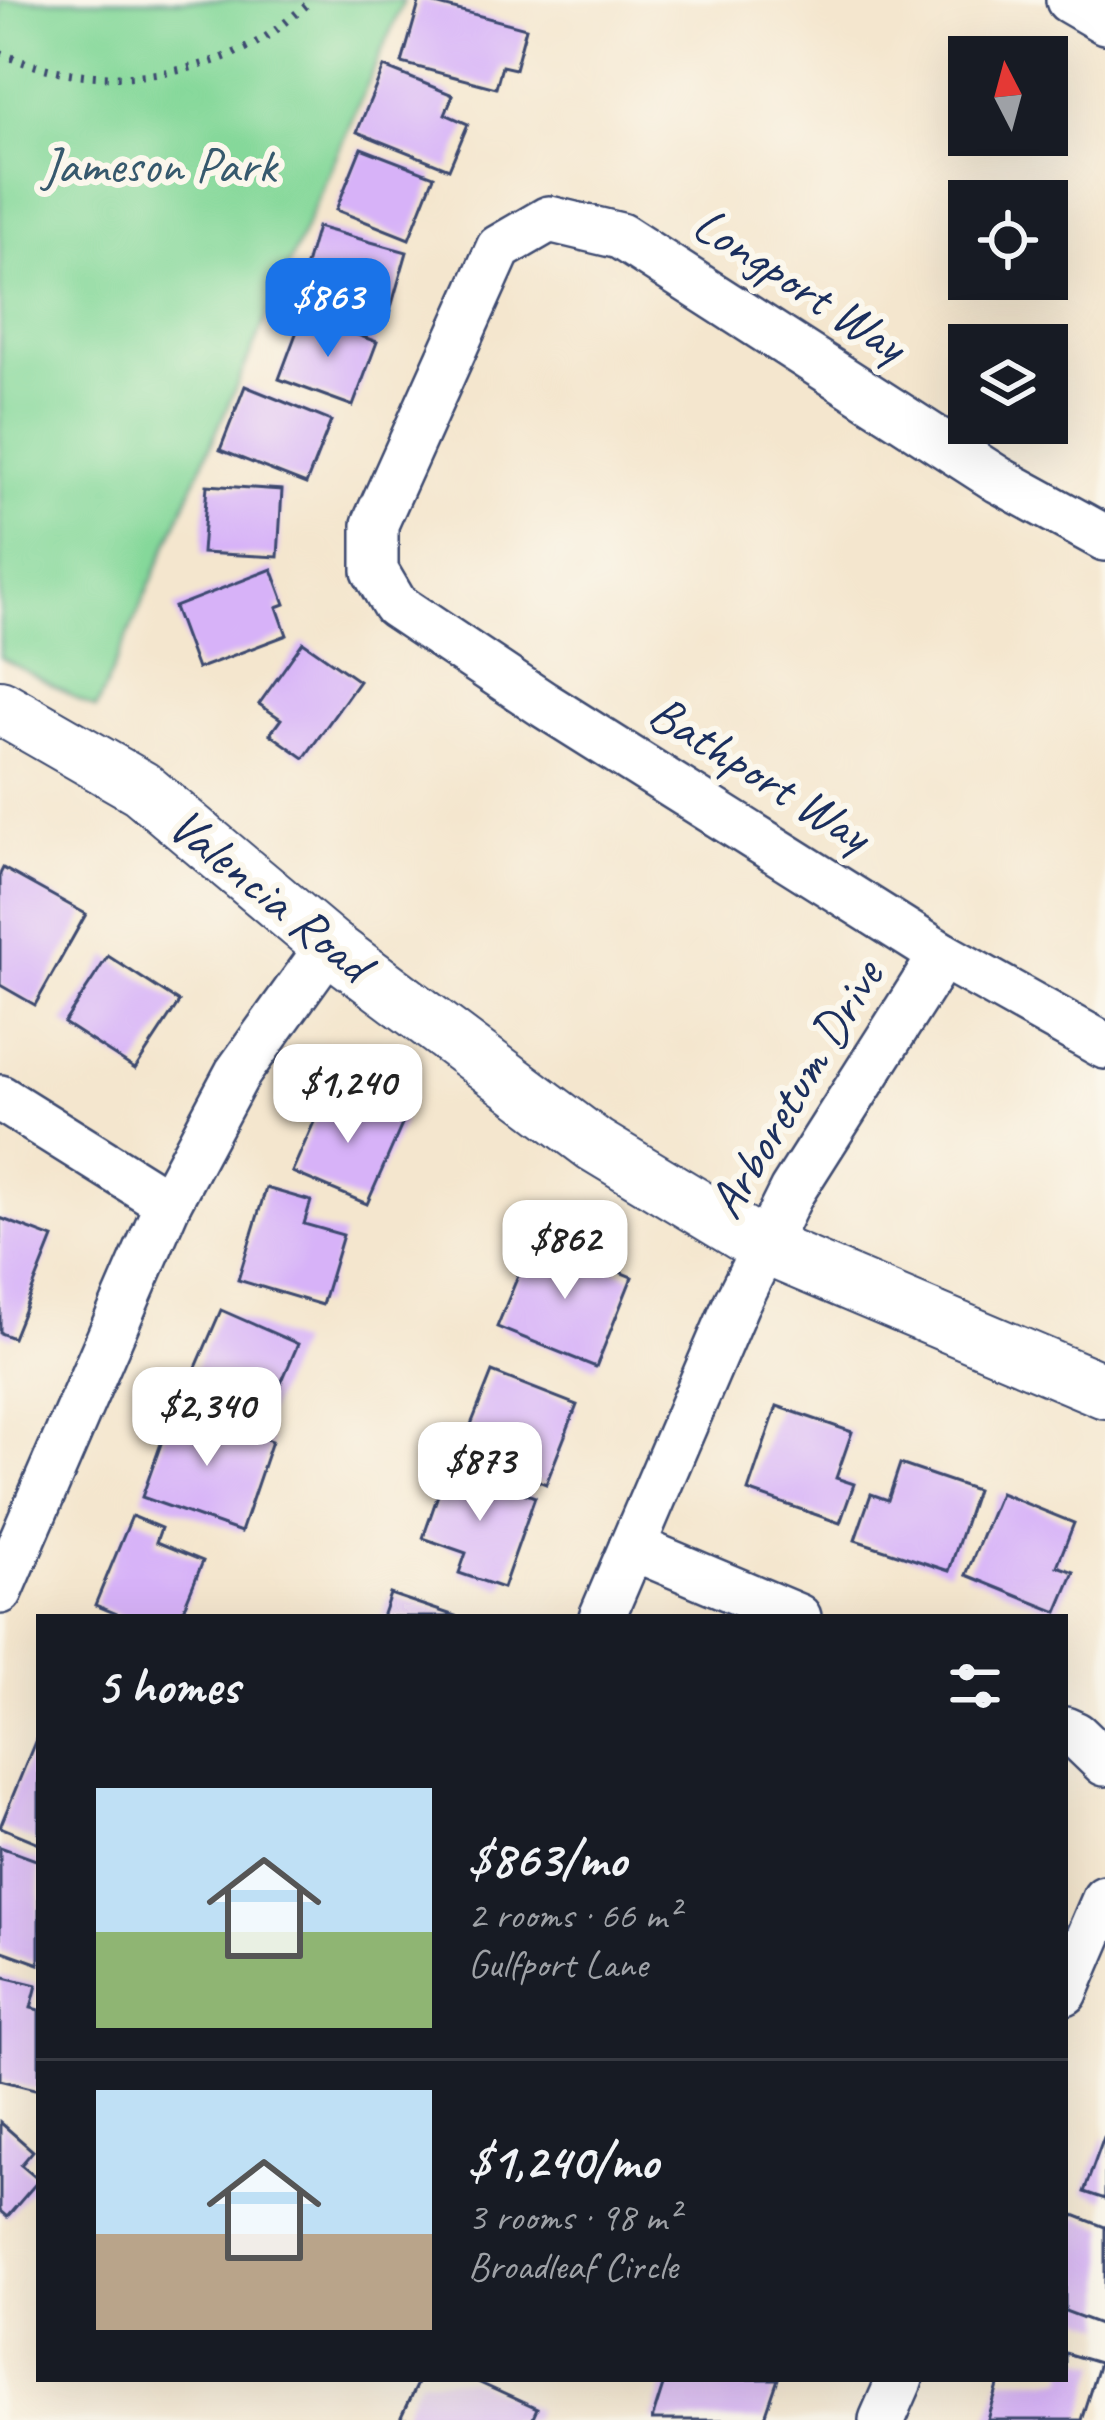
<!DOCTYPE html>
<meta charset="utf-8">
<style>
:root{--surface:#171b24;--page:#242831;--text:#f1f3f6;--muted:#9ea1a6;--line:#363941;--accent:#1a73e8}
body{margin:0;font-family:Caveat,sans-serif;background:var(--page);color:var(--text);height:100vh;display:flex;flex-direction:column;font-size:45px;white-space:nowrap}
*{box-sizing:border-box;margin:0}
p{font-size:39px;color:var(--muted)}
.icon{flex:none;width:66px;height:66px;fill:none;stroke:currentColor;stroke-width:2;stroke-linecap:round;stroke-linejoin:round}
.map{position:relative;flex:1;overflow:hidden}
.panel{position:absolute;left:36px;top:1614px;width:1032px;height:768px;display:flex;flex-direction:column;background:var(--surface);border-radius:0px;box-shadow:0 12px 48px #0002}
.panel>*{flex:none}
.needle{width:78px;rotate:354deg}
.tools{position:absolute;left:948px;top:36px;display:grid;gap:24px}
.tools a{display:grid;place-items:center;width:120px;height:120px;border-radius:0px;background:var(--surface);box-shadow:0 12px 48px #0002;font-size:60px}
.price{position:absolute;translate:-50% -102px;padding:0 27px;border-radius:24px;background:#fff;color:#222;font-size:39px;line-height:78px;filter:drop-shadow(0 3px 6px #0008)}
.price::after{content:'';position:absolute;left:50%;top:72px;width:36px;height:27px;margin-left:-18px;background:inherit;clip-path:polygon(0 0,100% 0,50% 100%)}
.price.on{background:var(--accent);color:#fff}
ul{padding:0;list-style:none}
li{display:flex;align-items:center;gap:36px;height:300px;padding:0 60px}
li+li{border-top:3px solid var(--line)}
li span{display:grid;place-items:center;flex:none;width:336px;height:240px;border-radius:0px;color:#555}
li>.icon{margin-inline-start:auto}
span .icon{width:144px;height:144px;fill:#fffc;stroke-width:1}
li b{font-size:51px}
h2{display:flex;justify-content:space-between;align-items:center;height:144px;padding:0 60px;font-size:51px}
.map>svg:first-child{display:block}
.green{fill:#85d89a;stroke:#50847c;stroke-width:3}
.building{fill:#d7b2f8}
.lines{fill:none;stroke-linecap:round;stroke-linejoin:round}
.minor-casing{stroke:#3c4a6f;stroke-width:50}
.tertiary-casing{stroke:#3c4a6f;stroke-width:58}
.path{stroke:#3c4a6f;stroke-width:8;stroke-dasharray:3 9;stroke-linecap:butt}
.minor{stroke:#fff;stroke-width:45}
.tertiary{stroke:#fff;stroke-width:54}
.labels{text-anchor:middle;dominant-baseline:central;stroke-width:12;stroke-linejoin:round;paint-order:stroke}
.park-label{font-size:51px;fill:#36596d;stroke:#fbf7ec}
.street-label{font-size:51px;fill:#1b2f5e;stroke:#fbf7ec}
</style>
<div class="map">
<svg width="1105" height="2420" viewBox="0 0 1105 2420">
<rect width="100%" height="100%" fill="#fbf7ec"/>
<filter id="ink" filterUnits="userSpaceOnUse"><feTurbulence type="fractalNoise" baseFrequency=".00833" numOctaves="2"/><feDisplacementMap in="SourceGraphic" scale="24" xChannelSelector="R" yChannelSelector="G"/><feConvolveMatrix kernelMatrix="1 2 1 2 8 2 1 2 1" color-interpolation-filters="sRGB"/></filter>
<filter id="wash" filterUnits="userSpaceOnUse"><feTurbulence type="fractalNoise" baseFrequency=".004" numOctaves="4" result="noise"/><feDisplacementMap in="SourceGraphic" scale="48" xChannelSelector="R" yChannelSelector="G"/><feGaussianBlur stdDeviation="2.7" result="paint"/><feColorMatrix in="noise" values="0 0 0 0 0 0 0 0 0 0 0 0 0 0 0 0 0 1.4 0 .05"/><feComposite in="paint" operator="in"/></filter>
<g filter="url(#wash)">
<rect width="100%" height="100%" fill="#f4e6ce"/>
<polygon class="green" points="0,0 404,0 96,709 0,657"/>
<g id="blocks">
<g class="building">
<polygon points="420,0 526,28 515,69 502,66 496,88 402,63"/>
<polygon points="384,67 453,95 445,114 468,124 449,169 357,132"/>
<polygon points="361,148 434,176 409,239 336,210"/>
<polygon points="317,227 407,252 388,318 298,293"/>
<polygon points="303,315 377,342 353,406 279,379"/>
<polygon points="245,386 331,421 306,484 220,450"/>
<polygon points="207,485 282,490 278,557 202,553"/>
<polygon points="272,569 285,604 277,607 287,635 197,669 174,607"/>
<polygon points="303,642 359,681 304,758 270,734 281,719 259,704"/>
<polygon points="3,868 86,914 35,1005 0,985 0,874"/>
<polygon points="108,956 179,1002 135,1069 64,1023"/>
<polygon points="329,1088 404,1120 367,1204 292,1172"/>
<polygon points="266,1188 311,1201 304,1224 343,1235 322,1305 238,1280"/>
<polygon points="0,1218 53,1238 13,1338 0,1333"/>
<polygon points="534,1237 632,1277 596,1367 497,1327"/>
<polygon points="221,1310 298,1344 265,1420 188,1386"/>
<polygon points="492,1372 577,1405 546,1484 461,1450"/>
<polygon points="777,1406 852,1432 836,1478 854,1484 840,1523 748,1491"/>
<polygon points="174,1407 272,1441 241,1532 142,1497"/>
<polygon points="900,1464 976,1490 949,1571 855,1540 871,1494 888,1500"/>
<polygon points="448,1466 535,1497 503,1588 459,1573 466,1553 423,1538"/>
<polygon points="1000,1493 1074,1523 1057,1566 1074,1572 1057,1612 966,1575"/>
<polygon points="132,1516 161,1528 156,1542 203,1561 180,1617 124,1617 95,1605"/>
<polygon points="390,1594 455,1616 454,1617 382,1617"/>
<polygon points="39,1732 39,1843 0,1827"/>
<polygon points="0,1847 39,1861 39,1964 0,1950"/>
<polygon points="0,1976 37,1985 31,2008 39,2010 39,2090 0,2080"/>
<polygon points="0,2122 33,2151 21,2165 39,2180 7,2217 0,2211"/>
<polygon points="1104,2137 1105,2137 1105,2199 1084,2192"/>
<polygon points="1074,2215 1105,2227 1105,2326 1065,2311 1065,2238"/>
<polygon points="1065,2353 1099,2363 1081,2420 988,2420 1000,2379 1065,2379"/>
<polygon points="419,2379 471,2379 537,2409 532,2420 400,2420"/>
<polygon points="665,2379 778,2379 764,2420 652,2420"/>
</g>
</g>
</g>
<g filter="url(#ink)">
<use href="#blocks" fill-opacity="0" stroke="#3c4a6f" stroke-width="3"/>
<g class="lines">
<defs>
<g id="minor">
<polyline points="1069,0 1105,21"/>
<polyline points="1105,538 999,480 620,236 549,219 499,248 375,524 375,571 395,605 543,704 942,955 1105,1046"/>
<polyline points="0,1098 168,1203"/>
<polyline points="632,1547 798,1617"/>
<polyline points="0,1591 168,1203 237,1074 329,946"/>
<polyline points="602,1617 736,1304 792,1191 942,955"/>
<polyline points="1065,1730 1076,1735 1105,1763"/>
<polyline points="1065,1992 1105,1899"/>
<polyline points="882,2420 900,2379"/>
</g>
<polyline id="tertiary" points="0,707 141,788 329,946 595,1145 764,1247 1105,1391"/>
</defs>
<use href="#minor" class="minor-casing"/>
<use href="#tertiary" class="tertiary-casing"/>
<path class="path" d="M0 53C81 89 184 83 261 40 279 29 296 13 313 0"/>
<use href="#minor" class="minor"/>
<use href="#tertiary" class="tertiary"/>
</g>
</g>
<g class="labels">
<g class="park-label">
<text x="159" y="165">Jameson Park</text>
</g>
<g class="street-label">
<text transform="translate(800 284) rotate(33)">Longport Way</text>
<text transform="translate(760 773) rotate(32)">Bathport Way</text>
<text transform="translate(270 894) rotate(39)">Valencia Road</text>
<text transform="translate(795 1089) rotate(-59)">Arboretum Drive</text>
</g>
</g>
</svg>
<div class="tools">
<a><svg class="needle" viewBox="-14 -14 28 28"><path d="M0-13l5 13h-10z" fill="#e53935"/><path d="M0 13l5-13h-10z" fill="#9ea1a6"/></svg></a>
<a><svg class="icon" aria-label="locate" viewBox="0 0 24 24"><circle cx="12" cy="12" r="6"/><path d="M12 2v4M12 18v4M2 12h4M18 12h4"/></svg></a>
<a><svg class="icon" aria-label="layers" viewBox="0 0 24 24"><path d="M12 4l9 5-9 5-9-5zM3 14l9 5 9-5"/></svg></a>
</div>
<b class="price on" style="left:328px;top:360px">$863</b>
<b class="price" style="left:348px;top:1146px">$1,240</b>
<b class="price" style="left:565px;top:1302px">$862</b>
<b class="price" style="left:207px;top:1469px">$2,340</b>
<b class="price" style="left:480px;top:1524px">$873</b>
<section class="panel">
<h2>5 homes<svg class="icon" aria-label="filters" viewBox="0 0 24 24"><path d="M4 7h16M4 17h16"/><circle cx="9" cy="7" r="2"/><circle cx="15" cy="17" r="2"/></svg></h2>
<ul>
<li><span style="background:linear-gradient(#bfe0f5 60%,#8fb573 0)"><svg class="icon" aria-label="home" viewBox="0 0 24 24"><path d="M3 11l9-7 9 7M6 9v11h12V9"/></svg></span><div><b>$863/mo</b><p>2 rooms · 66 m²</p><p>Gulfport Lane</p></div></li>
<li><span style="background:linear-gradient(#bfe0f5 60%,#b9a48a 0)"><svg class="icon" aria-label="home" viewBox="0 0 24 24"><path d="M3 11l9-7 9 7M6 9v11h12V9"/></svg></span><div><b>$1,240/mo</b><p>3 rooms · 98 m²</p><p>Broadleaf Circle</p></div></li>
</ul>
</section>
</div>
